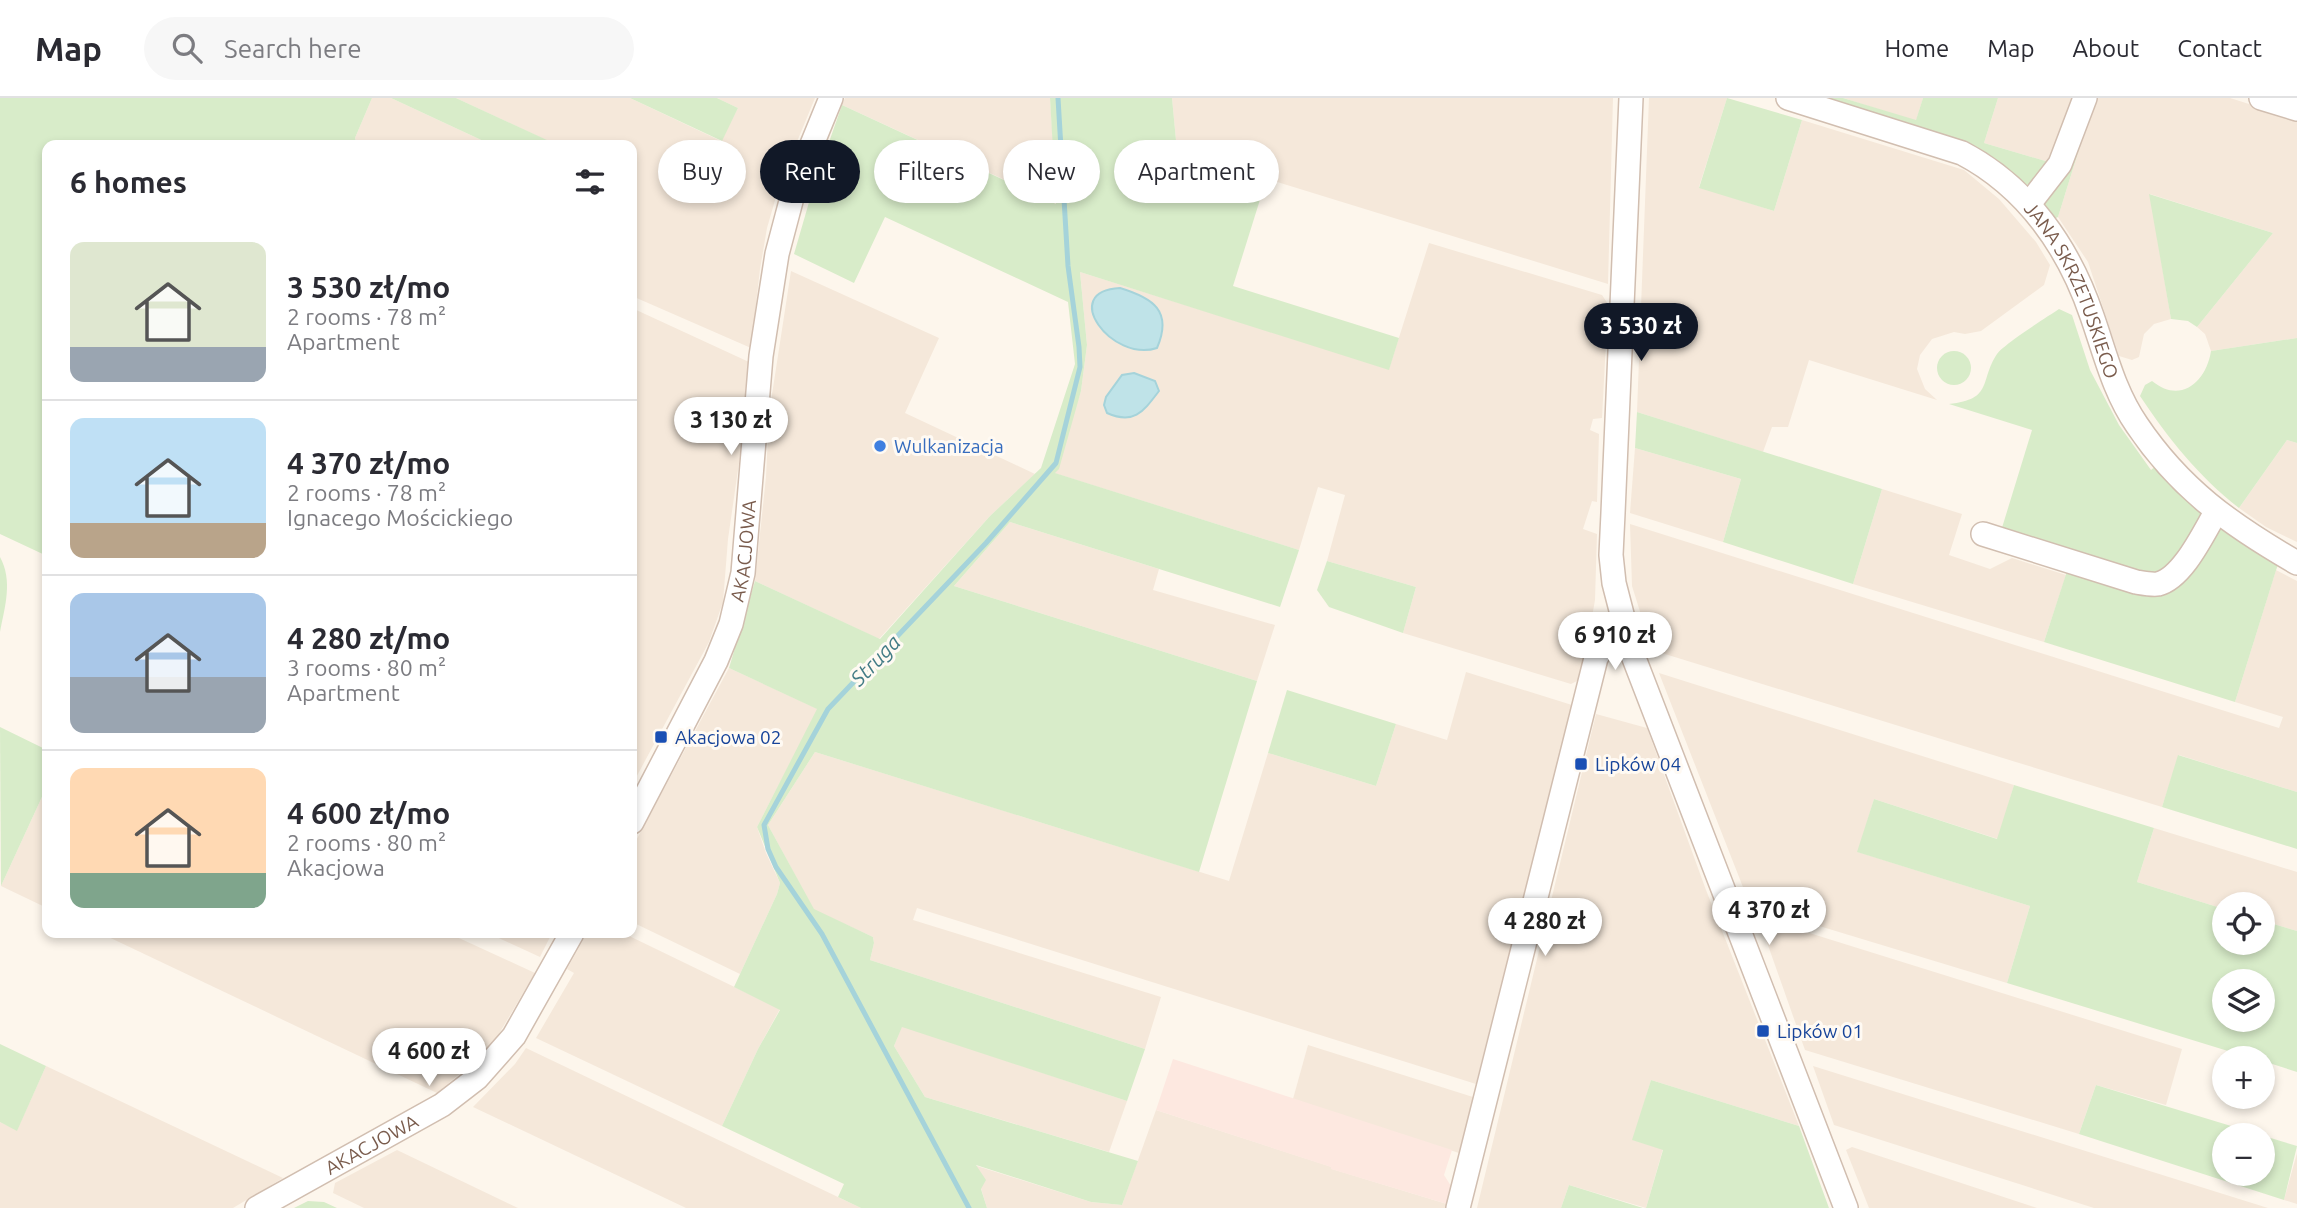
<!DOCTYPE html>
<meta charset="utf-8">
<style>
:root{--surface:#fff;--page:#f7f7f7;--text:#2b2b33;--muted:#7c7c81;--line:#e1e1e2;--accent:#111827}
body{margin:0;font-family:Ubuntu,sans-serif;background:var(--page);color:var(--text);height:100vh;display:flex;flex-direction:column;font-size:26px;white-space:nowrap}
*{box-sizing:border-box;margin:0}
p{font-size:23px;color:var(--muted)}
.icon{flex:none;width:38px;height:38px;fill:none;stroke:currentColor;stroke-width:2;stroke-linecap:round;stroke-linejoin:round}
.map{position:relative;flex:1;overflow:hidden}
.sheet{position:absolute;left:42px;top:42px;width:595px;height:798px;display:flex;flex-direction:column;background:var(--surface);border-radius:14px;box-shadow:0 4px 10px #0003}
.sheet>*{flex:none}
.top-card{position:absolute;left:658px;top:42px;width:665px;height:63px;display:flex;gap:14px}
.tools{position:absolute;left:2212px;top:794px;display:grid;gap:14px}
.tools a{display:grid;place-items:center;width:63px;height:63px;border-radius:50%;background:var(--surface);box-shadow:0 4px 10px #0003;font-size:35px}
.price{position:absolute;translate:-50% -60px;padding:0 16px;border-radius:24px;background:#fff;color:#222;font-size:23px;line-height:46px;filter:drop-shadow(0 2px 4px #0008)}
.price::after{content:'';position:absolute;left:50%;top:42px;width:21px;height:16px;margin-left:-10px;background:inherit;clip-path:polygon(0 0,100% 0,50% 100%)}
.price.selected{background:var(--accent);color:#fff}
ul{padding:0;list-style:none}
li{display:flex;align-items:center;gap:21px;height:175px;padding:0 28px}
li+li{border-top:2px solid var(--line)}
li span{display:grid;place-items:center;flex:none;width:196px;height:140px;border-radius:14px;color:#555}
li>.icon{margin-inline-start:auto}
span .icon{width:84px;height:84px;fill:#fffc;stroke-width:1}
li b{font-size:30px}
h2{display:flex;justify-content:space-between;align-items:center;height:84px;padding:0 28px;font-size:30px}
.pill{padding:0 24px;border-radius:32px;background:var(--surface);box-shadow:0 4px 10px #0003;font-size:24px;line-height:63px}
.pill.selected{background:var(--accent);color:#fff}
header{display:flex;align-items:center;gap:42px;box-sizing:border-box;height:98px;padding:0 35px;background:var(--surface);border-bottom:2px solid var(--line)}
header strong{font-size:33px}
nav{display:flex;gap:38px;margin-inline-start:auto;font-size:24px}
.search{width:490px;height:63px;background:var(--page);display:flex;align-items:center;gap:18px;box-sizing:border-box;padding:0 24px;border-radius:38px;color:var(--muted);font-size:26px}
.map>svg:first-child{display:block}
.residential{fill:#f5e8da}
.commercial{fill:#fde8e0}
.green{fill:#d8ecc9;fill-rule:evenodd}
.water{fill:#bfe3e8;stroke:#a5d3da;stroke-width:2}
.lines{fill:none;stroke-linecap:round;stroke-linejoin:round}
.stream{stroke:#a5d3da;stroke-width:5}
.minor-casing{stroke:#d1beb0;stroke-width:26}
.minor{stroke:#fff;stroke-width:23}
.shop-dot{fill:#3f7fe0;stroke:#fffaf3;stroke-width:2.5}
.transit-dot{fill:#1a4fb4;stroke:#fffaf3;stroke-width:2.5}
.labels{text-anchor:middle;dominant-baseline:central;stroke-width:6;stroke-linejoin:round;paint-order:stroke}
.street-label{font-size:19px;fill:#7a5c4d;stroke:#fffaf3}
.shop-label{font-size:19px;fill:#366cbe;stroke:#fffaf3;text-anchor:start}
.transit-label{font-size:19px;fill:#164399;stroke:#fffaf3;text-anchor:start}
.water-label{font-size:21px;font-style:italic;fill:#437c86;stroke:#fffaf3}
</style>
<header>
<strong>Map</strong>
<div class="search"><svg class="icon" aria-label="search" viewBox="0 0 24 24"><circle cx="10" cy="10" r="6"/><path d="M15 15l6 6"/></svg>Search here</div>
<nav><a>Home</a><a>Map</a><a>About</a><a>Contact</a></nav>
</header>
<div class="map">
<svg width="2297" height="1110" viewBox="0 0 2297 1110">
<rect width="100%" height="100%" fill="#fdf6ec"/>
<g class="residential">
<polygon points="372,0 391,0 492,47 357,47 355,40"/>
<polygon points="456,0 630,0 721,43 738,10 717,0 815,0 780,85 767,130 760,171 751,250 632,198 632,47 544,47 546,42"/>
<polygon points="845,0 1050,0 1057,106 842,7"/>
<polygon points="1172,0 1613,0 1608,186 1177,53"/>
<polygon points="1649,0 1727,0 1699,89 1774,113 1802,22 1964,72 1999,101 2036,144 2050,167 2044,187 1981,233 1965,236 1954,234 1932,241 1920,257 1917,271 1925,291 1937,302 1809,262 1788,329 1772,329 1763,354 1637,314"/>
<polygon points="1843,0 1923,0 1916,23"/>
<polygon points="1998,0 2072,0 2052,65 1984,45"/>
<polygon points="2095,0 2230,0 2297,21 2297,240 2211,253 2205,236 2197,229 2273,135 2150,96 2171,221 2154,226 2144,236 2139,259 2132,262 2119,258 2088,164 2058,119"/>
<polygon points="1429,145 1602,197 1608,206 1602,320 1593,321 1590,332 1599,336 1597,404 1592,403 1583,431 1597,436 1595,502 1581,581 1571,586 1403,535 1416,489 1327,463 1345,397 1318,389 1299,452 1054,375 1081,293 1087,247 1080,174 1389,271"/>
<polygon points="791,173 939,240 905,315 1035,376 990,418 879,541 755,483 766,379 769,316"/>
<polygon points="632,210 749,264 739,365 728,441 723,504 709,544 632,687"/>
<polygon points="2287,342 2297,345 2297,444 2266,429 2239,410"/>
<polygon points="1635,350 1741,381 1723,444 1630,415"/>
<polygon points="1882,391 1962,416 1949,457 1990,471 2012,460 2066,477 2044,544 1853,486"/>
<polygon points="1010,424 1159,471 1153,492 1275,527 1257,583 954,488"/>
<polygon points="1630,426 2279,630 2283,619 2235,604 2276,472 2297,483 2297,694 2179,657 2162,709 1652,552 1632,488"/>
<polygon points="729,570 818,611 757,729 766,755 780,785 777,796 740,876 632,824 632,750"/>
<polygon points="1466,574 1572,607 1476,986 917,810 913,822 1161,899 1145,951 870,862 874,845 873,839 814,812 768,727 815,654 1229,783 1268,655 1376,688 1396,626 1447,642"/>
<polygon points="1659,575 2014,687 1998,741 1874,701 1858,754 2030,808 2007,885 1750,807"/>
<polygon points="1596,616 1647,630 1706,792 1799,1028 1651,982 1633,1042 1663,1051 1646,1110 1569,1087 1561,1110 1477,1110"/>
<polygon points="47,688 47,810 1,788"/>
<polygon points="2154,730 2297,774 2297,833 2263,823 2263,807 2224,807 2224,811 2137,784"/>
<polygon points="1758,819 2182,951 2166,1007 2096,987 2079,1036 1805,952"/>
<polygon points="100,835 448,835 535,875 497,939 482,957 437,995"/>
<polygon points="488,835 552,835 540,859"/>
<polygon points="587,835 623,835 780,911 758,951 722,1028 536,940 574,875 567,871"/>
<polygon points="902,928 1127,1003 1109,1054 925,999 894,948"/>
<polygon points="1308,947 1473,999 1459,1055 1293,1001"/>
<polygon points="526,950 861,1110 686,1110 473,1009 515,966"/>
<polygon points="46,968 283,1080 233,1110 0,1110 0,1024 17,1032"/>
<polygon points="1813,968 2268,1110 2094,1110 1834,1027"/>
<polygon points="1156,1012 1332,1069 1332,1071 1447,1106 1445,1110 987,1110 974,1067 1091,1104 1122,1107"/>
<polygon points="1852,1049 2037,1110 1869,1110 1846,1052"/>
<polygon points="397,1052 518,1110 364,1110 333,1095 335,1085"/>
<polygon points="2297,1055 2297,1106 2284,1102"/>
</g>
<polygon class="commercial" points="1173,961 1452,1052 1444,1077 1451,1088 1447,1106 1331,1071 1331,1069 1156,1012"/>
<g class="green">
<polygon points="0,0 372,0 355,40 357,47 47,47 47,458 0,436"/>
<polygon points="391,0 456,0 547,42 544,47 492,47"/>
<polygon points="630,0 717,0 738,10 722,43"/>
<polygon points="1050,0 1172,0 1177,53 1175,65 1263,92 1233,188 1399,240 1389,272 1080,174 1087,247 1081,293 1059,371 1055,375 1299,452 1280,509 1010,424 954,488 1257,583 1199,774 815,654 768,727 814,811 873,839 874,845 870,862 1145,951 1127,1003 902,929 894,948 925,999 1138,1063 1122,1107 1091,1104 976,1067 986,1082 981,1091 987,1110 861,1110 838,1099 844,1086 722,1028 758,951 780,912 734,889 777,796 780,785 757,729 817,611 729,570 755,483 880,541 990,418 1041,370 1075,266 1068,204 885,119 854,185 794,156 814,87 842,7 1056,106"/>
<polygon points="1727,0 1802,22 1774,113 1699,90"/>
<polygon points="1816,0 1843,0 1916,22 1923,0 1998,0 1984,45 2052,65 2033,86 2024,87"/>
<polygon points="2095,0 2058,119 2050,123 2042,113 2043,104"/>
<polygon points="2149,96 2273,135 2197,229 2188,223 2171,221"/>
<path d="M2059 211 2072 217 2090 272 2119 327 2151 372 2157 367 2201 410 2203 418C2194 440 2175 466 2156 478L2001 433 2032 332 1949 306C1994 301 1979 283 1997 256 2004 246 2047 219 2059 211Z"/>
<path d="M2297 240V345L2287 342 2239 410C2198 378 2168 340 2140 298L2145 287 2152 283C2180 306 2206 285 2211 253Z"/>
<circle cx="1954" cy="270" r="17"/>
<polygon points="1637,314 1882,391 1853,486 1723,444 1741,381 1635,350"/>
<polygon points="2224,430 2278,466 2235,604 2044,544 2068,470 2137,492 2215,431"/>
<path d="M0 459C13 483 5 508 0 534Z"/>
<polygon points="1327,463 1416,489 1403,535 1329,509 1317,492"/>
<polygon points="1287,592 1396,626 1376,688 1268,655"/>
<polygon points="0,629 47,652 47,688 1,788"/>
<polygon points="2178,657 2297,694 2297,751 2162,709"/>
<path d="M2014 687 2154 730 2137 784 2224 811V845H2263V823L2297 833V974L2263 963V961H2254L2007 885 2030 808 1857 754 1874 701 1997 741ZM2224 884H2263V922H2224Z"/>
<polygon points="0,946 46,968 17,1033 0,1024"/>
<polygon points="1651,982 1799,1028 1829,1110 1646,1110 1663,1052 1632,1042"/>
<path d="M2096 987 2297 1048 2284 1102 2079 1036ZM2224 1038H2263V1076H2224Z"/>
<polygon points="1569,1087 1643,1110 1561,1110"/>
<polygon points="308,1103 324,1104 337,1110 294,1110"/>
</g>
<g class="water">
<path d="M1120 190C1153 200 1173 213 1157 250 1112 265 1058 193 1120 190Z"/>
<path d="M1134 275 1155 283 1159 293C1143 314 1134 327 1107 315L1104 307 1106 299 1122 277Z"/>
</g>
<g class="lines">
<polyline class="stream" points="969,1110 822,836 776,769 768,751 764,727 828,611 986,445 1056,365 1080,269 1079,249 1068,168 1058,0"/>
<defs>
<g id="minor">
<polyline points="1631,0 1613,415 1611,457 1614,485 1632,555 1846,1110"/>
<path id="s1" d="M1788 0 1962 55C2027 89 2069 150 2092 218 2105 255 2114 294 2137 327 2180 391 2231 427 2297 465"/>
<polyline points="2261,0 2297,11"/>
<polyline points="2029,106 2060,66 2085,0"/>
<path d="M1983 436 2136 484C2142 485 2152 487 2158 486 2183 480 2204 434 2216 414"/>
<path id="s2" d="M632 724 716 563 731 526 743 475 761 258 777 156 795 88 831 0"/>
<path id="s3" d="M257 1110 442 1007 477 980 514 938 572 835"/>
<polyline points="1458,1110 1596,560 1607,542 1626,533"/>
</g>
</defs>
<use href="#minor" class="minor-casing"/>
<use href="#minor" class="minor"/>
</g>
<circle class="shop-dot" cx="880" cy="348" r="7"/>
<g class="transit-dot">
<rect x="654" y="632" width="14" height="14" rx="3.5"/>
<rect x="1574" y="659" width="14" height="14" rx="3.5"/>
<rect x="1756" y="926" width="14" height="14" rx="3.5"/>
</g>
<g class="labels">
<g class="street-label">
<text stroke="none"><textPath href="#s1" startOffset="364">JANA SKRZETUSKIEGO</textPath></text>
<text stroke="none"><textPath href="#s2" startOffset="296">AKACJOWA</textPath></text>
<text stroke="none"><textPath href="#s3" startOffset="131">AKACJOWA</textPath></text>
</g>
<g class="shop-label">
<text x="894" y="348">Wulkanizacja</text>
</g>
<g class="transit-label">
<text x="675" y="639">Akacjowa 02</text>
<text x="1595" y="666">Lipków 04</text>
<text x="1777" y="933">Lipków 01</text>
</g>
<g class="water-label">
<text transform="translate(875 562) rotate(-46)">Struga</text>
</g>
</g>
</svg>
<div class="tools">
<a><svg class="icon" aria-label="locate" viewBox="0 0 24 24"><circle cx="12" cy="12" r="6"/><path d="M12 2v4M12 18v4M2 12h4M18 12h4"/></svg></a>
<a><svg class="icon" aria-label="layers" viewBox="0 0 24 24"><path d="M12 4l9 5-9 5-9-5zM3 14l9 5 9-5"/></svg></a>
<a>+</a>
<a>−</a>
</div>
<b class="price selected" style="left:1641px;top:265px">3 530 zł</b>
<b class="price" style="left:731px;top:359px">3 130 zł</b>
<b class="price" style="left:1615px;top:574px">6 910 zł</b>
<b class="price" style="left:1769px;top:849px">4 370 zł</b>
<b class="price" style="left:1545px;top:860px">4 280 zł</b>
<b class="price" style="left:429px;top:990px">4 600 zł</b>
<div class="top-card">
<a class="pill">Buy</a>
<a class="pill selected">Rent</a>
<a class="pill">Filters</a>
<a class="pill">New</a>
<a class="pill">Apartment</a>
</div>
<section class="sheet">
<h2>6 homes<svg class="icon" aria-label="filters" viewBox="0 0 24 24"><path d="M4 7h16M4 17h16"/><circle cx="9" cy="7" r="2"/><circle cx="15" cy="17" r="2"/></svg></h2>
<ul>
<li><span style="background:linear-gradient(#dfe7d0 75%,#9aa5b1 0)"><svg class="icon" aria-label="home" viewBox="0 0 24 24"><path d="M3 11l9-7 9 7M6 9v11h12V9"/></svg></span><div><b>3 530 zł/mo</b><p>2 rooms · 78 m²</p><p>Apartment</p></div></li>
<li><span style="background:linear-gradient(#bfe0f5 75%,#b9a48a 0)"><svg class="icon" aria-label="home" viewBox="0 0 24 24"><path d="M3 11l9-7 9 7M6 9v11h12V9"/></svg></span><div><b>4 370 zł/mo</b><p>2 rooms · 78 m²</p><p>Ignacego Mościckiego</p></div></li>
<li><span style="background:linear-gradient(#a9c7e8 60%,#9aa5b1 0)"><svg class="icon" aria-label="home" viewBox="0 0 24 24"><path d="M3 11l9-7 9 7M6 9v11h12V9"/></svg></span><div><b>4 280 zł/mo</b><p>3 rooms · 80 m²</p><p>Apartment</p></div></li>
<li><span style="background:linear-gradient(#ffd9b3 75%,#7fa58c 0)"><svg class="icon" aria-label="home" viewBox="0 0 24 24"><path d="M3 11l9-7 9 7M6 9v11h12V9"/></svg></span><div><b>4 600 zł/mo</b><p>2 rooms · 80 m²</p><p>Akacjowa</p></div></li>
</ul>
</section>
</div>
